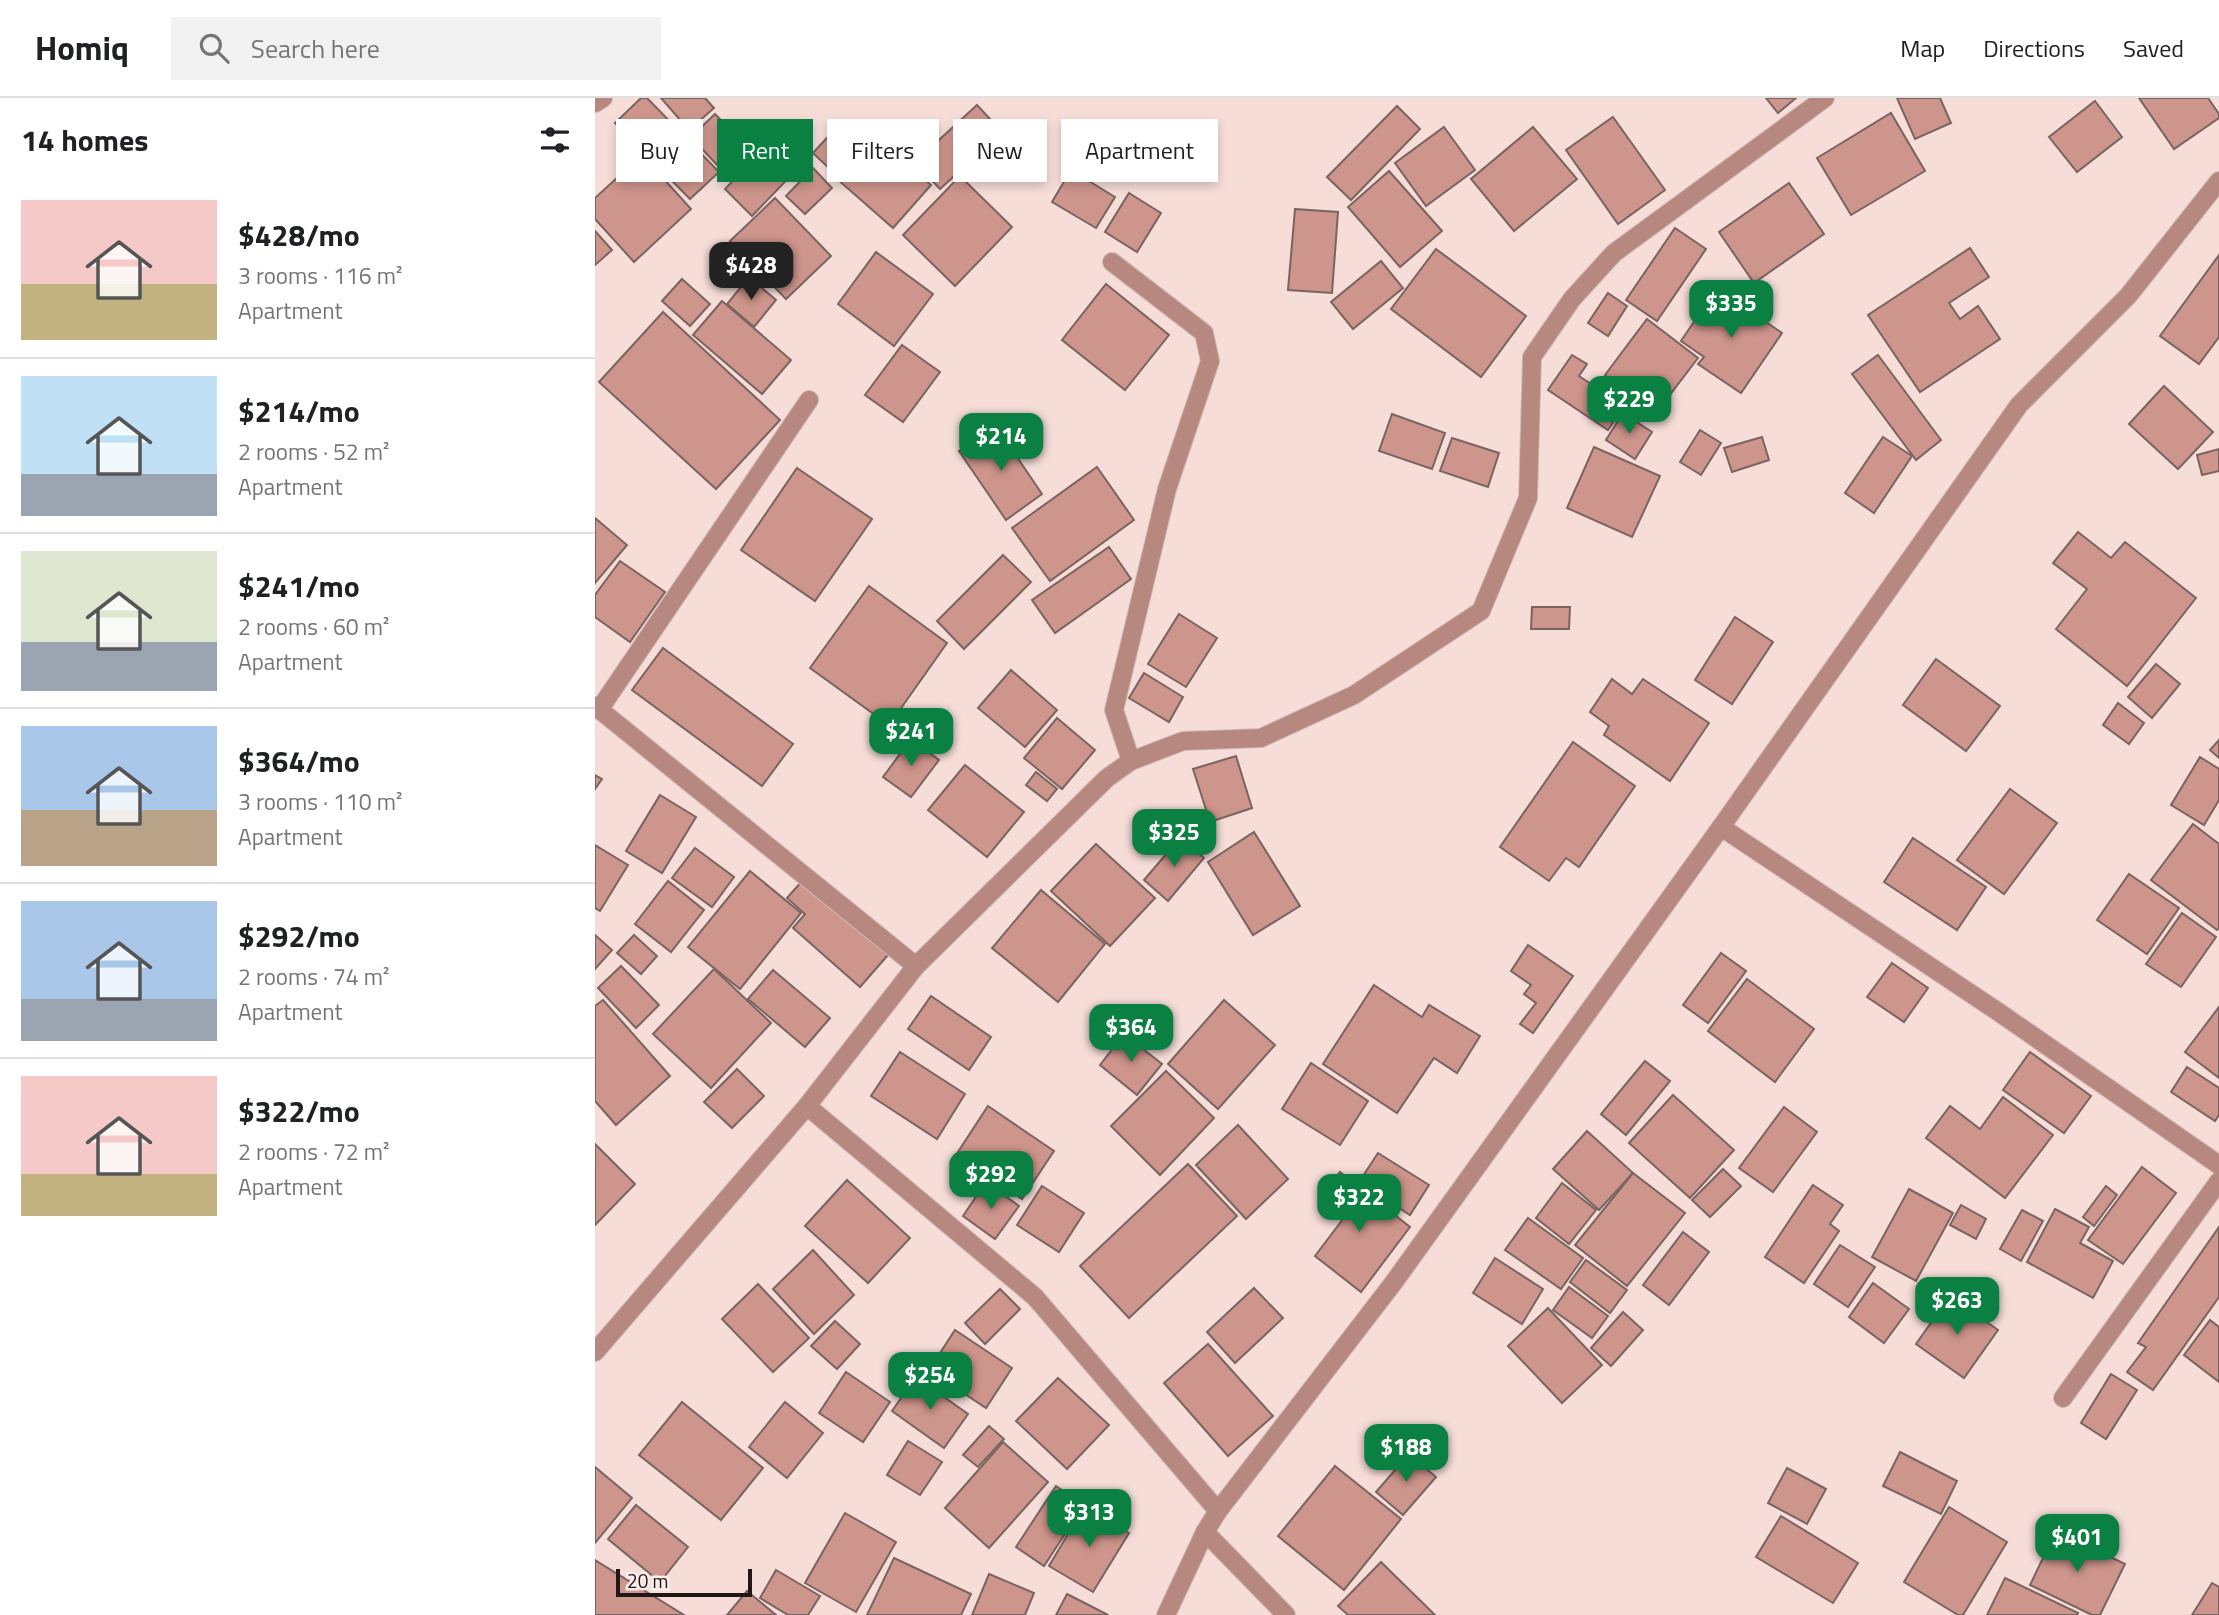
<!DOCTYPE html>
<meta charset="utf-8">
<style>
:root{--surface:#fff;--page:#f2f2f2;--text:#202124;--muted:#757577;--line:#e0e0e0;--accent:#0b8043}
body{margin:0;font-family:"Titillium Web",sans-serif;background:var(--page);color:var(--text);height:100vh;display:flex;flex-direction:column;font-size:26px;white-space:nowrap}
*{box-sizing:border-box;margin:0}
p{font-size:23px;color:var(--muted)}
.icon{flex:none;width:38px;height:38px;fill:none;stroke:currentColor;stroke-width:2;stroke-linecap:round;stroke-linejoin:round}
.map{position:relative;flex:1;overflow:hidden}
.sheet{display:flex;flex-direction:column;background:var(--surface);width:595px}
.sheet>*{flex:none}
.banner{position:absolute;left:21px;top:21px;width:665px;height:63px;display:flex;gap:14px}
.scale{position:absolute;left:21px;bottom:18px;width:136px;box-sizing:border-box;padding-left:7px;border:4px solid #201716;border-top:0;font-size:19px;line-height:24px;white-space:nowrap;color:#201716;-webkit-text-stroke:5px #fcedea;paint-order:stroke}
.price{position:absolute;translate:-50% -60px;padding:0 16px;border-radius:14px;background:var(--accent);color:#fff;font-size:23px;line-height:46px;filter:drop-shadow(0 2px 4px #0008)}
.price::after{content:'';position:absolute;left:50%;top:42px;width:21px;height:16px;margin-left:-10px;background:inherit;clip-path:polygon(0 0,100% 0,50% 100%)}
.price.on{background:#222;color:#fff}
ul{padding:0;list-style:none}
li{display:flex;align-items:center;gap:21px;height:175px;padding:0 21px}
li+li{border-top:2px solid var(--line)}
li span{display:grid;place-items:center;flex:none;width:196px;height:140px;border-radius:0px;color:#555}
li>.icon{margin-inline-start:auto}
span .icon{width:84px;height:84px;fill:#fffc;stroke-width:1}
li b{font-size:30px}
h2{display:flex;justify-content:space-between;align-items:center;height:84px;padding:0 21px;font-size:30px}
.tag{padding:0 24px;border-radius:0px;background:var(--surface);box-shadow:0 4px 10px #0003;font-size:24px;line-height:63px}
.tag.on{background:var(--accent);color:#fff}
header{display:flex;align-items:center;gap:42px;box-sizing:border-box;height:98px;padding:0 35px;background:var(--surface);border-bottom:2px solid var(--line)}
header strong{font-size:33px}
nav{display:flex;gap:38px;margin-inline-start:auto;font-size:24px}
.search{width:490px;height:63px;background:var(--page);display:flex;align-items:center;gap:18px;box-sizing:border-box;padding:0 24px;border-radius:0px;color:var(--muted);font-size:26px}
main{display:flex;flex:1;min-height:0}
.map>svg:first-child{display:block}
.building{fill:#ce958c;stroke:#7a6461;stroke-width:2}
.lines{fill:none;stroke-linecap:round;stroke-linejoin:round}
.minor-casing{stroke:#cfb9b5;stroke-width:20}
.minor{stroke:#b68880;stroke-width:18}
</style>
<header>
<strong>Homiq</strong>
<div class="search"><svg class="icon" aria-label="search" viewBox="0 0 24 24"><circle cx="10" cy="10" r="6"/><path d="M15 15l6 6"/></svg>Search here</div>
<nav><a>Map</a><a>Directions</a><a>Saved</a></nav>
</header>
<main>
<section class="sheet">
<h2>14 homes<svg class="icon" aria-label="filters" viewBox="0 0 24 24"><path d="M4 7h16M4 17h16"/><circle cx="9" cy="7" r="2"/><circle cx="15" cy="17" r="2"/></svg></h2>
<ul>
<li><span style="background:linear-gradient(#f6c9c9 60%,#c2b280 0)"><svg class="icon" aria-label="home" viewBox="0 0 24 24"><path d="M3 11l9-7 9 7M6 9v11h12V9"/></svg></span><div><b>$428/mo</b><p>3 rooms · 116 m²</p><p>Apartment</p></div></li>
<li><span style="background:linear-gradient(#bfe0f5 70%,#9aa5b1 0)"><svg class="icon" aria-label="home" viewBox="0 0 24 24"><path d="M3 11l9-7 9 7M6 9v11h12V9"/></svg></span><div><b>$214/mo</b><p>2 rooms · 52 m²</p><p>Apartment</p></div></li>
<li><span style="background:linear-gradient(#dfe7d0 65%,#9aa5b1 0)"><svg class="icon" aria-label="home" viewBox="0 0 24 24"><path d="M3 11l9-7 9 7M6 9v11h12V9"/></svg></span><div><b>$241/mo</b><p>2 rooms · 60 m²</p><p>Apartment</p></div></li>
<li><span style="background:linear-gradient(#a9c7e8 60%,#b9a48a 0)"><svg class="icon" aria-label="home" viewBox="0 0 24 24"><path d="M3 11l9-7 9 7M6 9v11h12V9"/></svg></span><div><b>$364/mo</b><p>3 rooms · 110 m²</p><p>Apartment</p></div></li>
<li><span style="background:linear-gradient(#a9c7e8 70%,#9aa5b1 0)"><svg class="icon" aria-label="home" viewBox="0 0 24 24"><path d="M3 11l9-7 9 7M6 9v11h12V9"/></svg></span><div><b>$292/mo</b><p>2 rooms · 74 m²</p><p>Apartment</p></div></li>
<li><span style="background:linear-gradient(#f6c9c9 70%,#c2b280 0)"><svg class="icon" aria-label="home" viewBox="0 0 24 24"><path d="M3 11l9-7 9 7M6 9v11h12V9"/></svg></span><div><b>$322/mo</b><p>2 rooms · 72 m²</p><p>Apartment</p></div></li>
</ul>
</section>
<div class="map">
<svg width="1624" height="1517" viewBox="0 0 1624 1517">
<rect width="100%" height="100%" fill="#f6ddd8"/>
<g class="building">
<polygon points="46,0 52,0 124,74 95,101 20,25"/>
<polygon points="66,0 110,0 119,10 94,32"/>
<polygon points="1171,0 1201,0 1183,15"/>
<polygon points="1302,0 1345,0 1356,25 1320,41"/>
<polygon points="1544,0 1613,0 1624,16 1624,20 1579,51"/>
<polygon points="1500,3 1527,39 1482,74 1454,39"/>
<polygon points="382,7 407,34 345,91 320,64"/>
<polygon points="802,8 825,31 756,102 732,79"/>
<polygon points="1296,15 1330,73 1256,117 1222,60"/>
<polygon points="120,16 147,44 123,68 96,39"/>
<polygon points="1018,19 1070,92 1023,126 971,52"/>
<polygon points="849,29 880,72 831,108 800,65"/>
<polygon points="938,29 982,81 919,133 876,81"/>
<polygon points="240,31 260,48 237,73 218,55"/>
<polygon points="181,38 209,64 157,118 130,91"/>
<polygon points="279,38 336,87 298,130 242,81"/>
<polygon points="47,57 96,111 39,164 0,121 0,100"/>
<polygon points="218,70 237,90 210,116 191,98"/>
<polygon points="476,72 520,99 501,130 457,104"/>
<polygon points="794,73 847,133 805,169 753,109"/>
<polygon points="365,78 417,129 360,188 308,137"/>
<polygon points="1194,85 1229,136 1159,185 1124,134"/>
<polygon points="534,95 566,115 542,154 510,134"/>
<polygon points="180,100 236,158 191,201 135,143"/>
<polygon points="700,111 743,114 737,195 693,192"/>
<polygon points="1080,130 1111,151 1062,223 1031,202"/>
<polygon points="0,133 17,152 0,167"/>
<polygon points="1375,150 1394,179 1354,205 1365,221 1383,208 1405,241 1325,294 1273,217"/>
<polygon points="841,151 931,218 886,279 796,211"/>
<polygon points="281,154 338,196 299,248 243,206"/>
<polygon points="1624,157 1624,239 1604,266 1565,238"/>
<polygon points="786,163 808,190 758,231 736,204"/>
<polygon points="154,179 181,202 159,229 132,206"/>
<polygon points="87,181 115,206 95,228 67,203"/>
<polygon points="511,186 574,237 530,292 467,242"/>
<polygon points="1122,190 1187,235 1146,295 1103,266 1109,259 1086,243"/>
<polygon points="1013,195 1032,208 1013,238 993,225"/>
<polygon points="127,203 196,262 167,296 98,237"/>
<polygon points="68,214 185,322 121,391 4,284"/>
<polygon points="1052,221 1103,260 1061,315 1010,277"/>
<polygon points="307,247 345,274 308,324 270,297"/>
<polygon points="977,257 992,266 984,278 1029,308 1013,332 953,292"/>
<polygon points="1283,257 1346,342 1321,362 1257,276"/>
<polygon points="1569,288 1618,334 1583,371 1534,326"/>
<polygon points="1028,315 1057,334 1040,361 1011,342"/>
<polygon points="797,316 850,335 837,371 784,353"/>
<polygon points="401,328 447,396 411,422 364,353"/>
<polygon points="1105,332 1126,345 1106,377 1085,364"/>
<polygon points="1167,339 1174,362 1137,374 1129,350"/>
<polygon points="1288,339 1317,358 1279,415 1250,395"/>
<polygon points="857,340 904,355 893,389 845,373"/>
<polygon points="999,349 1065,378 1037,439 972,410"/>
<polygon points="1624,351 1624,373 1607,377 1602,357"/>
<polygon points="502,369 539,422 455,483 417,430"/>
<polygon points="202,370 277,421 220,503 146,452"/>
<polygon points="0,420 32,447 0,485"/>
<polygon points="1483,434 1516,460 1530,444 1601,500 1532,588 1461,531 1492,491 1458,465"/>
<polygon points="514,449 536,481 460,535 437,502"/>
<polygon points="408,457 436,484 369,551 342,523"/>
<polygon points="25,463 70,494 35,544 0,519 0,497"/>
<polygon points="274,488 352,545 294,627 215,570"/>
<polygon points="937,509 975,509 974,531 936,531"/>
<polygon points="584,516 622,540 591,589 553,566"/>
<polygon points="1140,519 1178,544 1137,606 1100,582"/>
<polygon points="68,550 198,646 167,688 37,592"/>
<polygon points="1341,561 1405,608 1371,653 1308,607"/>
<polygon points="1561,566 1585,586 1557,620 1533,599"/>
<polygon points="416,572 462,612 430,649 383,610"/>
<polygon points="549,575 588,599 574,624 534,600"/>
<polygon points="1017,581 1037,596 1048,581 1114,625 1075,683 1009,637 1014,628 995,614"/>
<polygon points="1523,605 1549,625 1534,646 1508,627"/>
<polygon points="462,620 500,652 467,691 429,660"/>
<polygon points="316,641 344,662 316,699 288,679"/>
<polygon points="1624,642 1624,660 1615,652"/>
<polygon points="978,644 1040,688 984,769 971,760 954,783 905,749"/>
<polygon points="641,658 657,710 615,724 598,671"/>
<polygon points="1605,659 1624,671 1624,702 1609,727 1576,707"/>
<polygon points="370,667 429,714 392,759 333,712"/>
<polygon points="441,674 462,691 452,703 431,687"/>
<polygon points="0,677 7,681 0,691"/>
<polygon points="1415,691 1462,725 1409,796 1362,762"/>
<polygon points="65,697 101,719 67,775 31,753"/>
<polygon points="1598,726 1624,746 1624,830 1622,832 1556,782"/>
<polygon points="659,734 705,808 658,837 613,764"/>
<polygon points="585,740 609,760 573,803 549,782"/>
<polygon points="1318,740 1391,789 1362,832 1289,784"/>
<polygon points="501,746 560,800 515,848 456,793"/>
<polygon points="0,747 33,767 5,813 0,810"/>
<polygon points="100,750 139,779 117,809 77,780"/>
<polygon points="155,773 206,815 145,891 93,849"/>
<polygon points="1534,776 1584,810 1552,856 1502,822"/>
<polygon points="208,782 293,857 265,889 198,830 210,816 192,800"/>
<polygon points="73,783 109,812 76,854 40,826"/>
<polygon points="446,792 510,846 463,904 397,850"/>
<polygon points="1587,815 1621,839 1586,889 1551,866"/>
<polygon points="0,837 17,852 0,871"/>
<polygon points="39,837 62,858 46,876 22,855"/>
<polygon points="933,847 978,878 938,935 925,926 941,905 929,896 936,887 916,873"/>
<polygon points="1126,855 1151,873 1113,925 1088,907"/>
<polygon points="1297,865 1333,890 1309,924 1272,899"/>
<polygon points="26,868 64,907 41,930 3,890"/>
<polygon points="119,871 176,925 116,990 58,936"/>
<polygon points="178,872 235,920 210,949 153,901"/>
<polygon points="1152,881 1219,931 1180,984 1113,933"/>
<polygon points="779,887 827,919 834,907 885,938 862,975 839,960 802,1015 728,966"/>
<polygon points="336,898 396,939 374,972 313,931"/>
<polygon points="8,902 75,978 21,1027 0,1003 0,908"/>
<polygon points="629,902 680,947 623,1011 573,966"/>
<polygon points="1624,909 1624,980 1590,954"/>
<polygon points="529,936 567,966 542,997 505,967"/>
<polygon points="305,954 370,996 342,1041 276,998"/>
<polygon points="1435,954 1496,998 1469,1035 1408,992"/>
<polygon points="1050,963 1075,983 1031,1037 1006,1016"/>
<polygon points="716,965 773,1003 745,1047 687,1011"/>
<polygon points="1592,969 1624,990 1624,1017 1620,1023 1576,994"/>
<polygon points="142,971 169,998 137,1030 109,1004"/>
<polygon points="571,973 619,1020 565,1077 516,1028"/>
<polygon points="1078,997 1139,1052 1095,1100 1034,1045"/>
<polygon points="1408,999 1458,1037 1410,1100 1331,1040 1355,1008 1385,1031"/>
<polygon points="393,1008 459,1053 427,1101 361,1057"/>
<polygon points="1189,1009 1222,1034 1178,1094 1144,1070"/>
<polygon points="643,1027 693,1081 651,1121 601,1067"/>
<polygon points="992,1033 1038,1075 1004,1112 958,1071"/>
<polygon points="0,1046 40,1086 0,1127"/>
<polygon points="783,1055 834,1087 815,1117 764,1084"/>
<polygon points="593,1066 642,1118 534,1220 485,1168"/>
<polygon points="1547,1069 1581,1095 1528,1166 1493,1142"/>
<polygon points="1128,1071 1146,1088 1115,1119 1097,1102"/>
<polygon points="745,1074 815,1129 766,1194 720,1158 751,1117 727,1097"/>
<polygon points="1038,1075 1090,1115 1032,1188 980,1147"/>
<polygon points="252,1082 315,1140 273,1185 210,1128"/>
<polygon points="391,1084 424,1108 400,1141 368,1118"/>
<polygon points="967,1085 1001,1112 974,1146 941,1120"/>
<polygon points="1218,1087 1248,1107 1235,1126 1244,1133 1209,1185 1170,1159"/>
<polygon points="447,1088 489,1115 464,1154 422,1127"/>
<polygon points="1511,1088 1522,1097 1499,1128 1488,1119"/>
<polygon points="1314,1091 1358,1115 1321,1183 1277,1159"/>
<polygon points="1366,1107 1391,1121 1381,1141 1355,1127"/>
<polygon points="1460,1111 1494,1129 1485,1145 1518,1163 1498,1200 1432,1164"/>
<polygon points="1427,1112 1448,1123 1426,1163 1405,1151"/>
<polygon points="933,1120 988,1160 966,1191 910,1152"/>
<polygon points="1624,1129 1624,1199 1558,1292 1532,1274 1551,1249 1543,1245"/>
<polygon points="1088,1134 1114,1154 1074,1207 1048,1187"/>
<polygon points="1245,1147 1280,1169 1253,1209 1219,1186"/>
<polygon points="218,1152 259,1197 219,1236 178,1191"/>
<polygon points="900,1160 948,1191 927,1226 878,1195"/>
<polygon points="991,1162 1032,1192 1015,1215 975,1184"/>
<polygon points="1278,1185 1314,1211 1289,1245 1254,1219"/>
<polygon points="163,1186 214,1240 178,1274 127,1221"/>
<polygon points="974,1189 1013,1218 997,1240 958,1212"/>
<polygon points="659,1190 688,1220 640,1265 612,1234"/>
<polygon points="405,1191 425,1211 390,1246 370,1225"/>
<polygon points="1355,1198 1403,1232 1369,1280 1321,1246"/>
<polygon points="953,1210 1007,1267 967,1305 913,1248"/>
<polygon points="1028,1214 1048,1232 1016,1268 996,1250"/>
<polygon points="1615,1222 1624,1229 1624,1284 1589,1257"/>
<polygon points="240,1223 265,1246 242,1271 216,1248"/>
<polygon points="360,1232 417,1270 391,1310 334,1272"/>
<polygon points="613,1246 678,1318 633,1358 569,1285"/>
<polygon points="251,1274 295,1304 268,1344 224,1315"/>
<polygon points="1516,1276 1542,1292 1511,1341 1486,1325"/>
<polygon points="321,1279 373,1316 349,1350 297,1313"/>
<polygon points="463,1280 514,1327 472,1371 421,1323"/>
<polygon points="87,1304 168,1370 126,1422 44,1357"/>
<polygon points="190,1304 228,1335 192,1380 154,1349"/>
<polygon points="394,1328 409,1341 383,1369 368,1357"/>
<polygon points="313,1343 347,1364 325,1397 292,1377"/>
<polygon points="408,1344 453,1384 394,1450 350,1410"/>
<polygon points="1305,1354 1362,1383 1346,1416 1288,1388"/>
<polygon points="814,1356 841,1379 808,1417 781,1394"/>
<polygon points="740,1368 806,1421 749,1492 683,1438"/>
<polygon points="0,1369 37,1400 0,1445"/>
<polygon points="1192,1370 1231,1391 1212,1426 1173,1405"/>
<polygon points="461,1388 489,1407 449,1468 421,1449"/>
<polygon points="41,1407 93,1449 65,1484 13,1441"/>
<polygon points="489,1409 534,1435 498,1494 454,1468"/>
<polygon points="1354,1409 1412,1444 1368,1517 1363,1517 1309,1484"/>
<polygon points="250,1415 301,1444 261,1514 210,1485"/>
<polygon points="1186,1418 1263,1465 1238,1505 1161,1459"/>
<polygon points="1461,1433 1530,1466 1505,1517 1497,1517 1435,1487"/>
<polygon points="299,1460 376,1496 366,1517 272,1517"/>
<polygon points="0,1462 89,1517 0,1517"/>
<polygon points="786,1464 840,1517 753,1517 743,1508"/>
<polygon points="181,1472 225,1498 213,1517 193,1517 165,1500"/>
<polygon points="394,1476 439,1495 430,1517 377,1517"/>
<polygon points="1410,1480 1483,1515 1482,1517 1392,1517"/>
<polygon points="1617,1485 1624,1489 1624,1517 1597,1517"/>
<polygon points="152,1493 181,1517 132,1517"/>
<polygon points="472,1496 513,1517 461,1517"/>
</g>
<g class="lines">
<defs>
<g id="minor">
<polyline points="0,5 8,0"/>
<polyline points="517,164 609,235 615,263 572,391 519,612 536,663"/>
<polyline points="0,608 321,868"/>
<polyline points="4,612 214,302"/>
<polyline points="1126,729 1402,913 1624,1067"/>
<polyline points="212,1008 440,1199 623,1413"/>
<polyline points="0,1254 212,1008 321,868 512,680 536,663 588,643 666,640 759,597 886,513 933,400 937,259 977,201 1019,155 1230,0"/>
<polyline points="1468,1300 1624,1083"/>
<polyline points="610,1434 691,1517"/>
<polyline points="571,1517 610,1434 623,1413 799,1184 1126,729 1424,307 1533,198 1624,83"/>
</g>
</defs>
<use href="#minor" class="minor-casing"/>
<use href="#minor" class="minor"/>
</g>
</svg>
<div class="scale">20 m</div>
<b class="price on" style="left:156px;top:204px">$428</b>
<b class="price" style="left:1136px;top:242px">$335</b>
<b class="price" style="left:1034px;top:338px">$229</b>
<b class="price" style="left:406px;top:375px">$214</b>
<b class="price" style="left:316px;top:670px">$241</b>
<b class="price" style="left:579px;top:771px">$325</b>
<b class="price" style="left:536px;top:966px">$364</b>
<b class="price" style="left:396px;top:1113px">$292</b>
<b class="price" style="left:764px;top:1136px">$322</b>
<b class="price" style="left:1362px;top:1239px">$263</b>
<b class="price" style="left:335px;top:1314px">$254</b>
<b class="price" style="left:811px;top:1386px">$188</b>
<b class="price" style="left:494px;top:1451px">$313</b>
<b class="price" style="left:1482px;top:1476px">$401</b>
<div class="banner">
<a class="tag">Buy</a>
<a class="tag on">Rent</a>
<a class="tag">Filters</a>
<a class="tag">New</a>
<a class="tag">Apartment</a>
</div>
</div>
</main>
